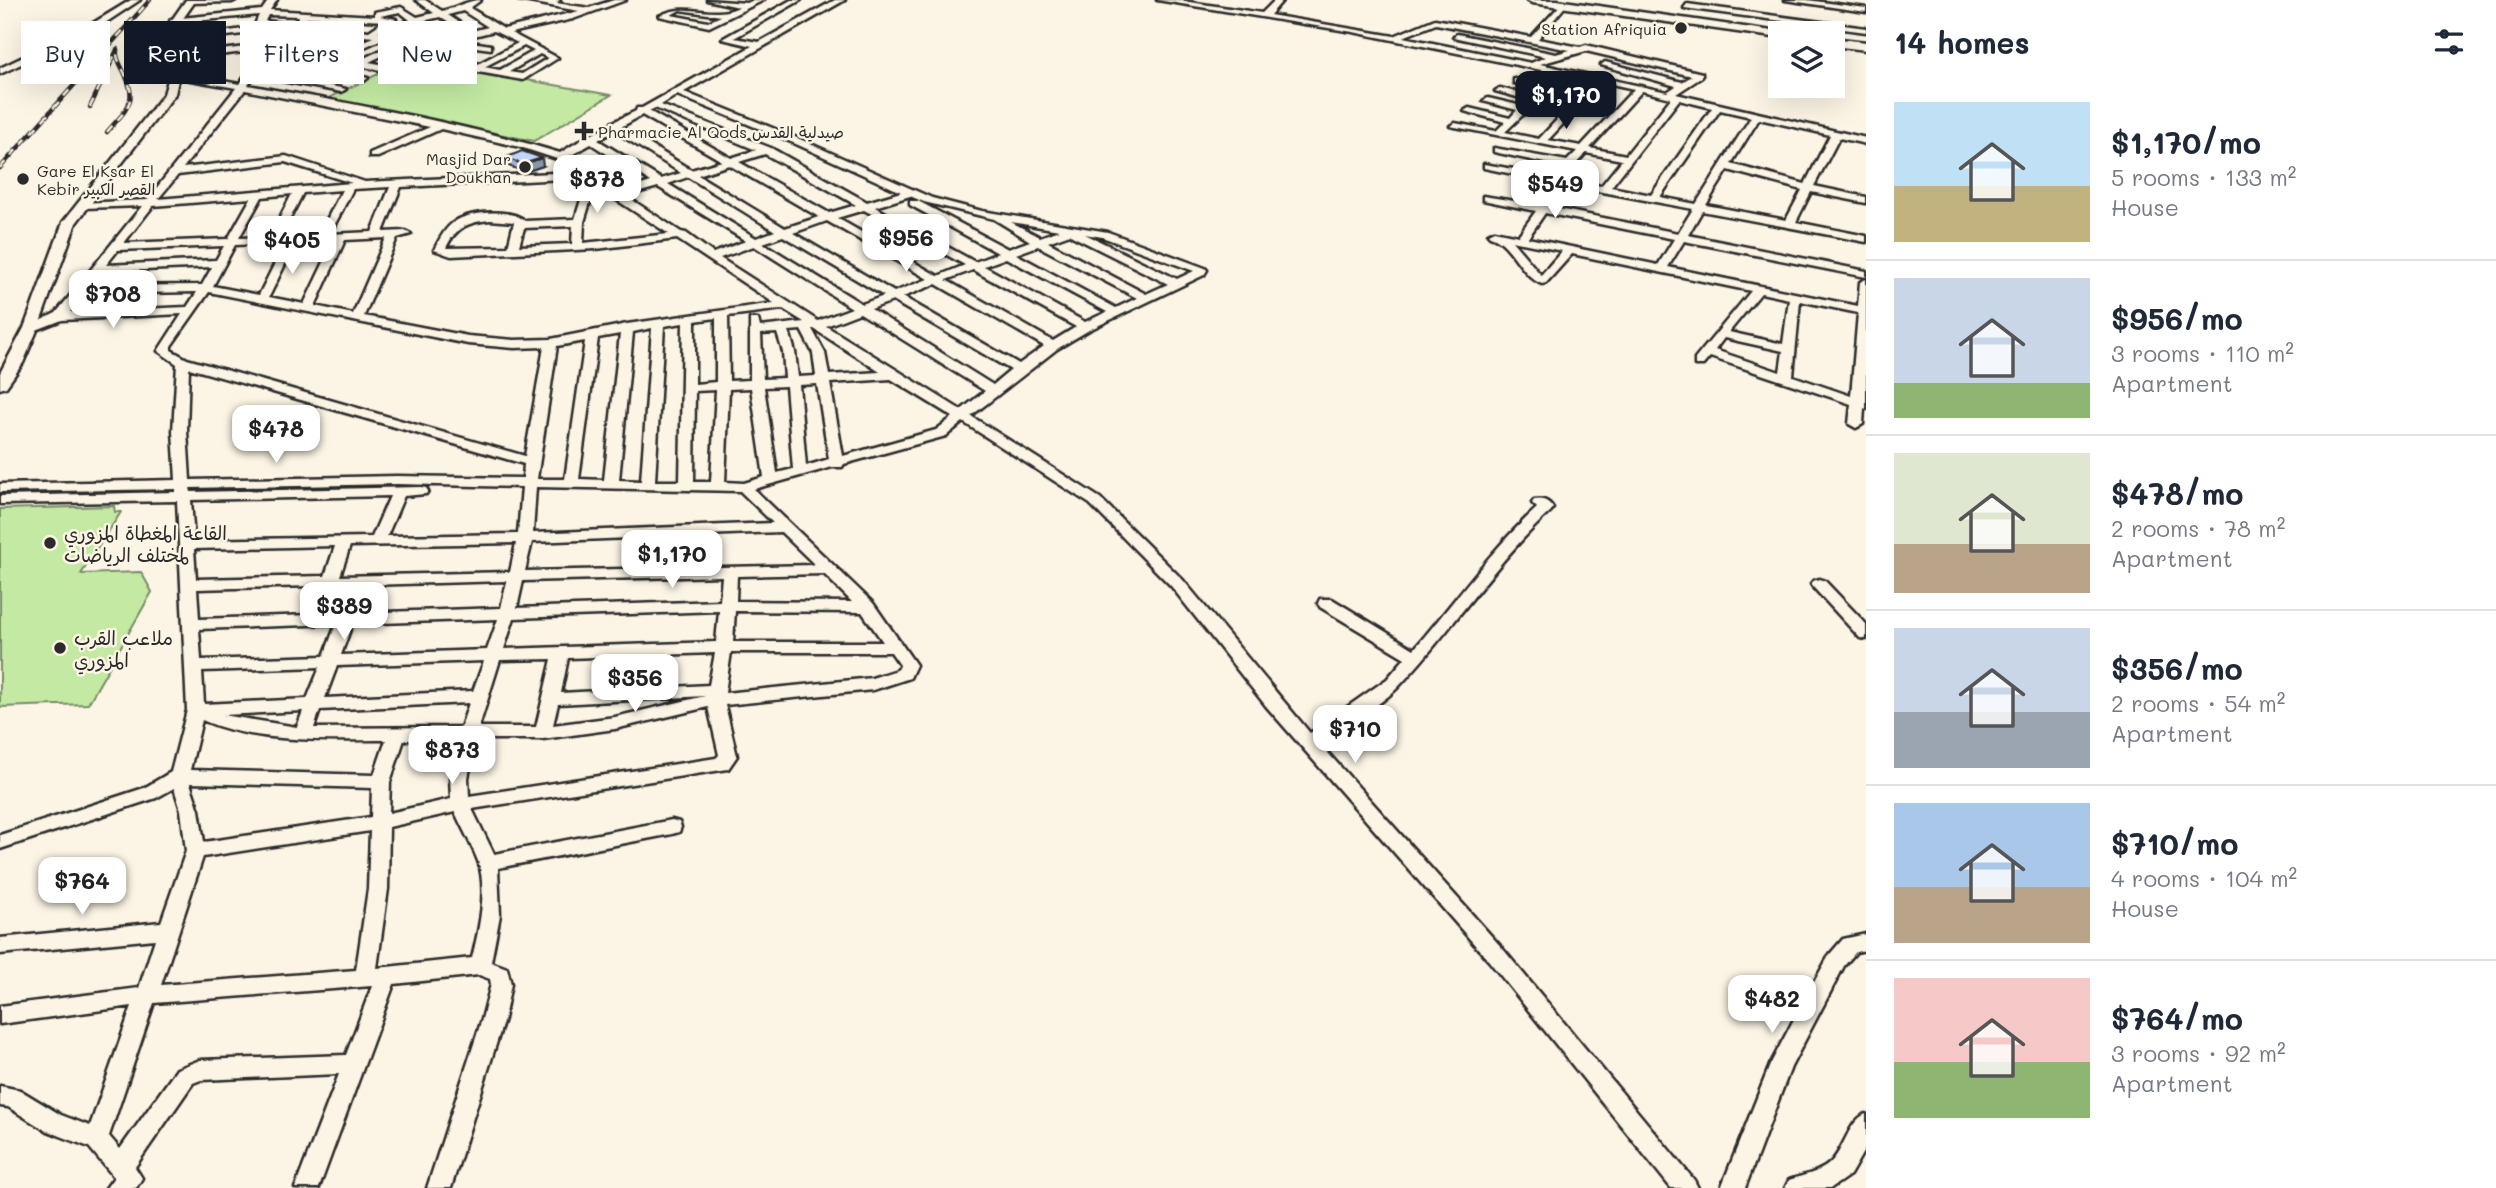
<!DOCTYPE html>
<meta charset="utf-8">
<style>
:root{--surface:#fff;--page:#f2f2f3;--text:#1f2937;--muted:#747a83;--line:#e0e1e3;--accent:#111827}
body{margin:0;font-family:Mali,"Playpen Sans Arabic",sans-serif;background:var(--page);color:var(--text);height:100vh;display:flex;flex-direction:column;font-size:26px;white-space:nowrap}
*{box-sizing:border-box;margin:0}
p{font-size:23px;color:var(--muted)}
.icon{flex:none;width:38px;height:38px;fill:none;stroke:currentColor;stroke-width:2;stroke-linecap:round;stroke-linejoin:round}
.map{position:relative;flex:1;overflow:hidden}
.side{display:flex;flex-direction:column;background:var(--surface);width:630px}
.side>*{flex:none}
.guide{position:absolute;left:21px;top:21px;width:665px;height:63px;display:flex;gap:14px}
.buttons{position:absolute;left:1768px;top:21px;display:grid;gap:14px}
.buttons a{display:grid;place-items:center;width:77px;height:77px;border-radius:0px;background:var(--surface);box-shadow:0 7px 28px #0002;font-size:35px}
.price{position:absolute;translate:-50% -60px;padding:0 16px;border-radius:14px;background:#fff;color:#222;font-size:23px;line-height:46px;filter:drop-shadow(0 2px 4px #0008)}
.price::after{content:'';position:absolute;left:50%;top:42px;width:21px;height:16px;margin-left:-10px;background:inherit;clip-path:polygon(0 0,100% 0,50% 100%)}
.price.current{background:var(--accent);color:#fff}
ul{padding:0;list-style:none}
li{display:flex;align-items:center;gap:21px;height:175px;padding:0 28px}
li+li{border-top:2px solid var(--line)}
li span{display:grid;place-items:center;flex:none;width:196px;height:140px;border-radius:0px;color:#555}
li>.icon{margin-inline-start:auto}
span .icon{width:84px;height:84px;fill:#fffc;stroke-width:1}
li b{font-size:30px}
h2{display:flex;justify-content:space-between;align-items:center;height:84px;padding:0 28px;font-size:30px}
.pill{padding:0 24px;border-radius:0px;background:var(--surface);box-shadow:0 7px 28px #0002;font-size:24px;line-height:63px}
.pill.current{background:var(--accent);color:#fff}
main{display:flex;flex:1;min-height:0}
.map>svg:first-child{display:block}
.green{fill:#c3e9a3;stroke:#778a67;stroke-width:2}
.lines{fill:none;stroke-linecap:round;stroke-linejoin:round}
.minor-casing{stroke:#2b2b2b;stroke-width:5}
.major-casing{stroke:#2b2b2b;stroke-width:5}
.highway-casing{stroke:#2b2b2b;stroke-width:5}
.minor{fill:#fcf5e5;fill-rule:evenodd}
.major{fill:#fcf5e5;fill-rule:evenodd}
.highway{fill:#fcf5e5;fill-rule:evenodd}
.rail-casing{stroke:#2b2b2b;stroke-width:4.5}
.rail{stroke:#fcf5e5;stroke-width:2.5;stroke-dasharray:8;stroke-linecap:butt}
.wall{fill:#a6b9d9;stroke:#2b2b2b;stroke-width:2}
.shaded-wall{fill:#8796b0;stroke:#2b2b2b;stroke-width:2}
.building{fill:#c1d7fc;stroke:#2b2b2b;stroke-width:2}
.poi-dot{fill:#2b2b2b;stroke:#fcf5e5;stroke-width:2.5}
.labels{text-anchor:middle;dominant-baseline:central;stroke-width:5;stroke-linejoin:round;paint-order:stroke}
.far-poi-label{font-size:16px;fill:#2b2b2b;stroke:#fcf5e5;text-anchor:end}
.poi-label{font-size:19px;fill:#2b2b2b;stroke:#fcf5e5;text-anchor:start}
</style>
<main>
<div class="map">
<svg width="1866" height="1188" viewBox="0 0 1866 1188">
<rect width="100%" height="100%" fill="#fcf5e5"/>
<filter id="ink" filterUnits="userSpaceOnUse"><feTurbulence type="fractalNoise" baseFrequency=".0143" numOctaves="2"/><feDisplacementMap in="SourceGraphic" scale="14" xChannelSelector="R" yChannelSelector="G"/><feConvolveMatrix kernelMatrix="1 2 1 2 8 2 1 2 1" color-interpolation-filters="sRGB"/></filter>
<g filter="url(#ink)">
<g class="green">
<polygon points="409,59 611,95 534,141 324,100"/>
<polygon points="114,506 115,512 121,512 81,574 141,572 152,592 88,704 0,707 0,509"/>
</g>
<g class="lines">
<defs>
<g id="minor">
<polygon points="131,0 140,0 96,29 0,74 0,68 90,25"/>
<polygon points="187,0 236,0 232,2 190,3"/>
<path d="M269 0H277L270 10 375 16V12L401 7 417 17 434 13 416 0H425L442 11C455 8 468 0 481 0L470 8 504 29 579 11 518 0H560L556 3 589 8 614 0H626L573 19 511 33 558 58 523 80 411 60 386 71 270 50 266 59 368 78 364 81 263 64 258 71 346 89 341 92 255 76 248 85C353 104 459 122 560 153L586 137 608 127 609 124 636 111 637 108H642L752 46 722 39 791 0H801L734 38 759 42 835 0H845L684 92 802 140 932 198 982 211 1108 232 1205 268 1207 270 1204 275 1089 330 1057 349 971 416 1100 498 1183 580 1310 733 1387 679 1405 658 1320 607 1318 603 1320 599H1332L1414 649C1455 602 1490 550 1537 508L1532 503 1534 500C1542 498 1549 501 1553 508L1551 511C1494 563 1454 628 1401 684 1382 705 1344 727 1320 744L1503 949 1694 1180 1698 1188H1671L1489 961 1266 706 1171 586 1090 504 963 422 946 436 844 464 842 467H832L754 489 873 603 916 665 910 678 873 690 725 705 737 756 728 769 472 809 494 854 672 820 679 822 681 827 679 832 672 834 498 868 500 915 491 962 507 968 511 984 504 1019 451 1188H427L482 1019 491 984 490 979 479 975 394 984 319 1188H295L339 1074 201 1080 193 1083 135 1167 142 1178 136 1188H106L114 1177 89 1147 45 1130 8 1107 0 1106V1086L20 1090 61 1115 90 1126 132 1006 0 1024V1006L139 988 155 939 0 954V938L161 922 186 851 181 810 174 788 156 798 0 849V835L144 788 171 772 187 710 177 501 0 504V496L176 492V489L0 492V484L176 480 173 431 177 364 158 351 182 314 62 320 31 332 25 328 56 313 142 206 84 208 80 207V203L147 200 236 88 173 77 169 74 170 72 240 84 261 50 169 61 168 59 172 56 262 45 259 32 171 43 167 40 257 27 256 22 259 15 174 23 170 21 171 19 262 10ZM463 11 488 27 472 31 448 15ZM400 12 410 20 378 32 396 19 380 16ZM268 15 299 16 293 24 265 21ZM308 17 384 21 369 31 301 24ZM440 17 464 33 446 37 423 21ZM415 23 439 40 385 65 369 62 415 40V36L393 34ZM265 26 289 28 274 44H271ZM297 29 344 34 308 50 282 46ZM494 31 518 43 474 66 419 56 431 50 474 58V54L436 48 446 43 491 49V45L458 40ZM355 35 373 37 333 55 317 52ZM384 38 402 40 360 60 343 57ZM524 46 534 51 500 70 484 67ZM540 54 548 58 522 74 509 72ZM245 90 430 127 370 153V157H378L441 129 520 147 557 159 576 172 365 182 286 156 183 168ZM677 95 796 144 901 192 867 202 771 148 661 105ZM655 108 756 150 731 158 649 111ZM642 115 722 161 691 170 621 127ZM614 131 681 173 661 179 598 140ZM591 144 651 182 619 192 568 157ZM765 154 856 205 829 213 739 162ZM285 162 352 183 158 199 178 175ZM729 165 819 217 785 228 698 175ZM688 177 775 231 756 238 668 184ZM584 178 587 180 575 219 525 221C512 208 469 211 454 222 445 228 439 240 434 250L451 256 596 249 677 239 774 303 627 324 551 339 514 340 468 336 364 316 397 238 411 234 405 231 383 232 401 187ZM595 186 669 234 583 243 584 222ZM390 187 372 232 330 234 353 189ZM658 187 746 241 713 253 686 233 681 232 626 196ZM342 190 319 235 281 236 303 193ZM292 194 270 237 239 238 262 197ZM910 196 924 202 994 219 1030 241 1008 249 918 201H910V205L998 253 975 262 875 207ZM251 198 228 239 124 243 153 206ZM864 210 965 265 938 276 837 218ZM490 220 514 222 508 247 446 248C456 227 468 222 490 220ZM827 221 928 279 894 292 793 233ZM1011 222 1059 230 1040 237ZM573 226 572 244 519 246 524 228ZM1070 234 1072 236 1168 284 1146 294 1048 242ZM1085 234 1102 237 1194 271 1177 279ZM783 236 884 296 862 304 763 243ZM386 238 353 314 315 306 345 240ZM334 241 304 304 269 297 296 242ZM285 243 259 295 213 286 235 245ZM224 246 216 260 106 265 118 250ZM754 246 852 308 818 321 720 258ZM1038 246 1137 298 1116 308 1016 254ZM1006 258 1107 312 1085 322 984 266ZM212 267 202 285 90 286 101 272ZM973 270 1076 327 1053 341 946 280ZM936 284 1044 346 1019 364 903 297ZM197 292 187 307 70 312 84 294ZM209 292 468 344 514 348 544 347 525 456 187 359 171 350V346ZM893 301 1011 370 993 385 871 309ZM783 309 804 322 760 327 758 319H750V380L729 381 728 316ZM860 313 985 391 961 410 826 326ZM716 318V382L695 384V321ZM683 323 680 481H655L664 326ZM652 328 641 481 619 480 633 332ZM812 329H814L880 372 829 375 825 353ZM801 330 813 353 816 376 798 377 795 352 789 331ZM777 333 783 352 785 378 763 379 761 334ZM620 334 604 480 579 479 598 338ZM585 341 565 479H537L557 346ZM189 368 524 464 523 478 397 476 190 480 187 431ZM891 379 953 417 936 430 843 456 830 383ZM817 384 829 459 806 466 799 385ZM786 386 793 469 777 473 764 387ZM751 388 764 477 744 483 725 482 729 389ZM716 390 711 482H694L695 391ZM397 484 522 487 518 534 387 536 404 496 426 494 428 491 426 488 421 487 191 492 190 488ZM536 487 740 491 773 523 533 533ZM390 496 372 537 194 540 191 500ZM781 532 815 565 525 571 532 542ZM516 543 510 572 340 576 350 546ZM335 546 325 576 196 579 194 549ZM824 574 852 602 736 601 737 576ZM722 576 720 601 517 608 523 581ZM507 581 501 608 356 613 367 585ZM351 585 340 614 199 619 197 589ZM719 611 716 642 504 649 514 618ZM735 611 862 612 883 642H733ZM498 619 487 650 341 655 352 624ZM336 624 324 656 201 660 199 629ZM731 652H891L900 665 897 670 872 678 725 693ZM715 653 709 685 561 693 568 658ZM552 659 536 727H479L500 660ZM484 661 473 691 325 698 337 666ZM320 667 307 699 204 704 202 671ZM705 696 615 717 553 725 558 704ZM469 703 461 727 314 728 320 710ZM708 707 719 755 716 758 469 796 468 778 476 739H543L615 729ZM303 711 297 727 223 715ZM202 720C257 744 328 740 386 740L374 775 190 770ZM404 740H458L450 778 451 799 389 813 390 782ZM190 783 372 788 371 817 204 842 199 810ZM455 812C462 828 472 845 478 861 488 890 479 930 472 958L377 968 388 889 389 827ZM370 831 368 889 356 970 161 985 203 857ZM372 986 346 1055 200 1060 177 1069 120 1149 109 1136 154 1003Z"/>
<path d="M707 0 747 3 754 0H764L709 27 659 16C689 0 710 21 739 7ZM680 10 721 16 708 22 671 15Z"/>
<path d="M1157 0H1176L1262 13 1275 0H1283L1270 15 1394 36 1435 19 1531 37 1563 2 1567 4 1538 39 1580 47 1586 45 1702 73V77L1676 94 1866 138V144L1839 138 1814 186 1866 197V203L1811 192 1796 222 1866 236V242L1702 211 1688 235 1866 271V277L1684 241 1668 267 1858 306 1860 282 1866 279V409L1864 408 1863 424 1856 428 1849 424 1851 404 1710 357 1703 365H1695V359L1751 291 1572 254 1546 283 1542 284C1520 276 1512 242 1490 236L1488 234 1494 231 1518 236 1536 211 1483 200V196L1540 205 1555 183 1484 168V164L1554 176 1563 167 1494 152V148L1567 161 1577 151 1450 126 1455 123 1496 131 1505 122 1464 111 1469 108 1510 118 1517 110 1483 101 1488 98 1522 106 1528 100 1495 91 1500 88 1532 96 1540 88 1514 83V79L1544 84 1556 73 1353 32ZM1436 24 1570 50 1556 54 1457 34 1453 37 1546 57 1531 63 1403 37ZM1586 51 1692 76 1682 82 1605 62 1601 65 1676 86 1667 92 1540 64ZM1565 74 1594 80 1539 139 1505 132ZM1602 82 1634 89 1581 146 1548 140ZM1642 91 1671 98 1626 155 1590 148ZM1679 100 1712 108 1651 195 1611 187ZM1720 110 1751 117 1696 204 1660 197ZM1759 119 1830 135 1805 184 1731 164ZM1586 153 1622 160 1601 186 1563 178ZM1728 170 1802 190 1786 220 1706 205ZM1565 185 1693 209 1678 233 1549 207ZM1545 213 1674 239 1658 265 1528 238ZM1512 241 1562 251 1541 275ZM1761 293 1789 299 1783 344 1729 332ZM1800 301 1858 313 1851 396 1793 376ZM1724 338 1783 351 1780 372 1715 350Z"/>
<polygon points="1785,0 1807,0 1866,8 1866,12"/>
<polygon points="1687,4 1866,28 1866,32 1684,8"/>
<polygon points="1819,579 1825,581 1866,624 1866,639 1860,638 1813,587 1811,584 1813,581"/>
<polygon points="1866,934 1866,950 1856,952 1844,966 1791,1067 1745,1188 1721,1188 1770,1065 1805,998 1830,954 1843,939"/>
<path d="M1866 1114V1147L1850 1175 1831 1188H1785L1789 1180C1803 1175 1819 1173 1830 1163 1845 1149 1848 1121 1866 1114Z"/>
</g>
<polygon id="major" points="186,0 196,0 177,27 178,80 175,94 76,223 38,328 23,363 6,387 0,389 0,373 24,328 63,222 164,94 168,80 167,27"/>
<g id="highway">
<polygon points="1526,0 1557,0 1786,33 1780,33 1780,38 1532,3"/>
<polygon points="1832,38 1866,42 1866,50 1832,46"/>
</g>
</defs>
<use href="#minor" class="minor-casing"/>
<use href="#major" class="major-casing"/>
<use href="#highway" class="highway-casing"/>
<use href="#minor" class="minor"/>
<use href="#major" class="major"/>
<use href="#highway" class="highway"/>
<defs>
<g id="rail">
<polyline points="90,107 117,50"/>
<path d="M107 132C128 107 139 102 123 70 119 62 116 57 117 49"/>
<polyline points="0,168 150,0"/>
</g>
</defs>
<use href="#rail" class="rail-casing"/>
<use href="#rail" class="rail"/>
</g>
<polygon class="wall" points="505,158 543,166 525,172 506,165"/>
<polygon class="shaded-wall" points="542,158 543,166 525,172 523,164"/>
<polygon class="building" points="522,151 542,158 523,164 505,158"/>
</g>
<g class="poi-dot">
<circle cx="1681" cy="28" r="7"/>
<path d="M580.5 120.5h7v7h7v7h-7v7h-7v-7h-7v-7h7z"/>
<circle cx="525" cy="167" r="7"/>
<circle cx="23" cy="179" r="7"/>
<circle cx="50" cy="543" r="7"/>
<circle cx="60" cy="648" r="7"/>
</g>
<g class="labels">
<g class="far-poi-label">
<text x="1667" y="28">Station Afriquia</text>
<text x="598" y="131" text-anchor="start">Pharmacie Al Qods صيدلية القدس</text>
<text x="511" y="158">Masjid Dar<tspan x="511" dy="18">Doukhan</tspan></text>
<text x="37" y="170" text-anchor="start">Gare El Ksar El<tspan x="37" dy="18">Kebir القصر الكبير</tspan></text>
</g>
<g class="poi-label">
<text x="64" y="532">القاعة المغطاة المزوري<tspan x="64" dy="22">لمختلف الرياضات</tspan></text>
<text x="74" y="637">ملاعب القرب<tspan x="74" dy="22">المزوري</tspan></text>
</g>
</g>
</svg>
<div class="buttons">
<a><svg class="icon" aria-label="layers" viewBox="0 0 24 24"><path d="M12 4l9 5-9 5-9-5zM3 14l9 5 9-5"/></svg></a>
</div>
<b class="price current" style="left:1566px;top:131px">$1,170</b>
<b class="price" style="left:597px;top:215px">$878</b>
<b class="price" style="left:1555px;top:220px">$549</b>
<b class="price" style="left:906px;top:274px">$956</b>
<b class="price" style="left:292px;top:276px">$405</b>
<b class="price" style="left:113px;top:330px">$708</b>
<b class="price" style="left:276px;top:465px">$478</b>
<b class="price" style="left:672px;top:590px">$1,170</b>
<b class="price" style="left:344px;top:642px">$389</b>
<b class="price" style="left:635px;top:714px">$356</b>
<b class="price" style="left:1355px;top:765px">$710</b>
<b class="price" style="left:452px;top:786px">$873</b>
<b class="price" style="left:82px;top:917px">$764</b>
<b class="price" style="left:1772px;top:1035px">$482</b>
<div class="guide">
<a class="pill">Buy</a>
<a class="pill current">Rent</a>
<a class="pill">Filters</a>
<a class="pill">New</a>
</div>
</div>
<section class="side">
<h2>14 homes<svg class="icon" aria-label="filters" viewBox="0 0 24 24"><path d="M4 7h16M4 17h16"/><circle cx="9" cy="7" r="2"/><circle cx="15" cy="17" r="2"/></svg></h2>
<ul>
<li><span style="background:linear-gradient(#bfe0f5 60%,#c2b280 0)"><svg class="icon" aria-label="home" viewBox="0 0 24 24"><path d="M3 11l9-7 9 7M6 9v11h12V9"/></svg></span><div><b>$1,170/mo</b><p>5 rooms · 133 m²</p><p>House</p></div></li>
<li><span style="background:linear-gradient(#c9d6e8 75%,#8fb573 0)"><svg class="icon" aria-label="home" viewBox="0 0 24 24"><path d="M3 11l9-7 9 7M6 9v11h12V9"/></svg></span><div><b>$956/mo</b><p>3 rooms · 110 m²</p><p>Apartment</p></div></li>
<li><span style="background:linear-gradient(#dfe7d0 65%,#b9a48a 0)"><svg class="icon" aria-label="home" viewBox="0 0 24 24"><path d="M3 11l9-7 9 7M6 9v11h12V9"/></svg></span><div><b>$478/mo</b><p>2 rooms · 78 m²</p><p>Apartment</p></div></li>
<li><span style="background:linear-gradient(#c9d6e8 60%,#9aa5b1 0)"><svg class="icon" aria-label="home" viewBox="0 0 24 24"><path d="M3 11l9-7 9 7M6 9v11h12V9"/></svg></span><div><b>$356/mo</b><p>2 rooms · 54 m²</p><p>Apartment</p></div></li>
<li><span style="background:linear-gradient(#a9c7e8 60%,#b9a48a 0)"><svg class="icon" aria-label="home" viewBox="0 0 24 24"><path d="M3 11l9-7 9 7M6 9v11h12V9"/></svg></span><div><b>$710/mo</b><p>4 rooms · 104 m²</p><p>House</p></div></li>
<li><span style="background:linear-gradient(#f6c9c9 60%,#8fb573 0)"><svg class="icon" aria-label="home" viewBox="0 0 24 24"><path d="M3 11l9-7 9 7M6 9v11h12V9"/></svg></span><div><b>$764/mo</b><p>3 rooms · 92 m²</p><p>Apartment</p></div></li>
</ul>
</section>
</main>
